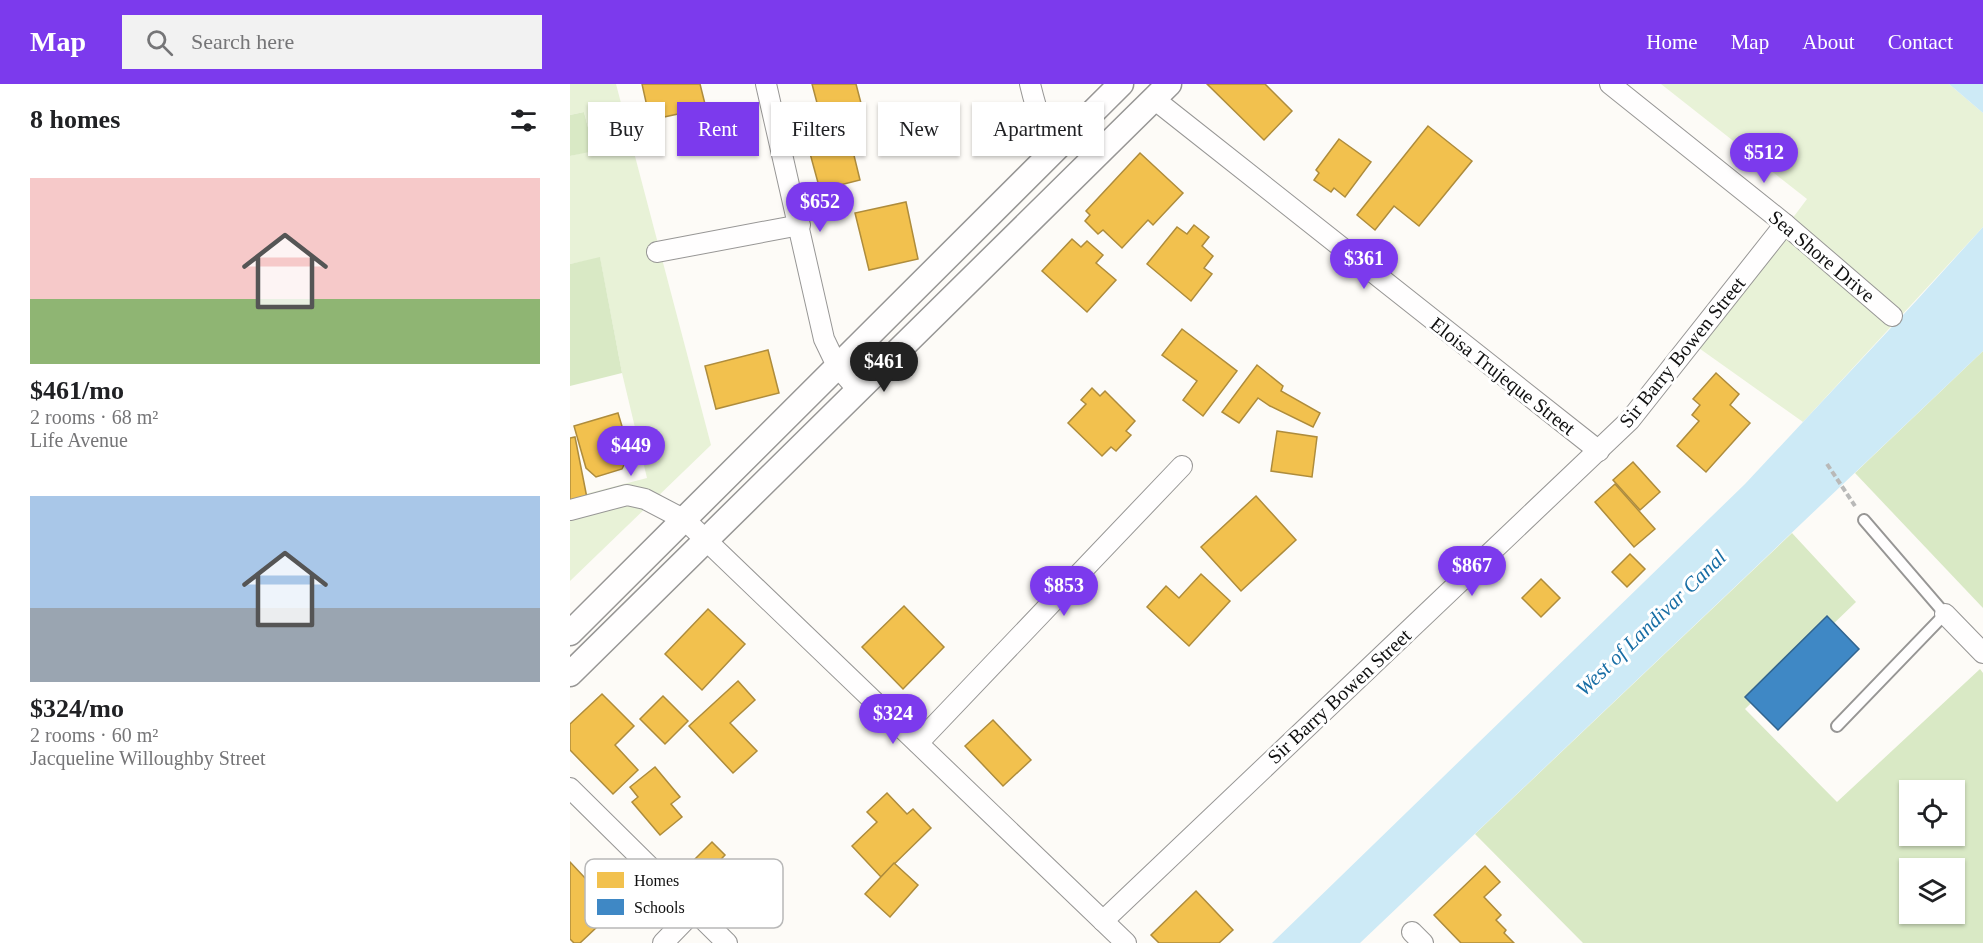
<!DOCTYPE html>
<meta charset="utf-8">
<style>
:root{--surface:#fff;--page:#f2f2f2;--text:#202124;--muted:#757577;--accent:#7c3aed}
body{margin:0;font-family:Georgia,serif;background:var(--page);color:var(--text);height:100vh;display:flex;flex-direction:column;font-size:22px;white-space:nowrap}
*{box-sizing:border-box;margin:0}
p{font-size:20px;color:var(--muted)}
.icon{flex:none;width:33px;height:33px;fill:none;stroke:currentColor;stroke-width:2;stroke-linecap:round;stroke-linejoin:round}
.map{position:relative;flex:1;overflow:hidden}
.side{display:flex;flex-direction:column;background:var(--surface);width:570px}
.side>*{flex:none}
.banner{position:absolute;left:18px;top:18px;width:570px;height:54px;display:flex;gap:12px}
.controls{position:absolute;left:1329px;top:696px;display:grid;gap:12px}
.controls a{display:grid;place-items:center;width:66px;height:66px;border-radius:0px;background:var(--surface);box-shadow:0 2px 4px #0004;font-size:30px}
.price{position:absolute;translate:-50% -51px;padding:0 14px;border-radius:21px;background:var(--accent);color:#fff;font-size:20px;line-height:39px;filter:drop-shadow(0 2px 3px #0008)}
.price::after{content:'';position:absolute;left:50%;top:36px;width:18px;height:14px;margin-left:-9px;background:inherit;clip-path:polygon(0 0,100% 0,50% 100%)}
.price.active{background:#222;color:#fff}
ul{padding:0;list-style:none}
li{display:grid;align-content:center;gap:12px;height:318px;padding:0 30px}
li span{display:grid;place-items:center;height:186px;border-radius:0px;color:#555}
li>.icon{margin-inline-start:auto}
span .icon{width:108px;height:108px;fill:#fffc;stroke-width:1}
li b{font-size:26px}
h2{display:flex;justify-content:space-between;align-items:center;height:72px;padding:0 30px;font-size:26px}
.chip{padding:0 21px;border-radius:0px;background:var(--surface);box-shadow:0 2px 4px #0004;font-size:21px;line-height:54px}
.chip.active{background:var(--accent);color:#fff}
header{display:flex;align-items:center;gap:36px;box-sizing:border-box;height:84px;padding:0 30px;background:var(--accent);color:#fff}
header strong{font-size:28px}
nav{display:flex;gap:33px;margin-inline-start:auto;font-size:21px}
.search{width:420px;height:54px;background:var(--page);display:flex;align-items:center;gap:15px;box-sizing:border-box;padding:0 21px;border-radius:0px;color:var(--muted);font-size:22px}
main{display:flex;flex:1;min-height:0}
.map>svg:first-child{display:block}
.green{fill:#e8f2d7}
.forest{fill:#d9e9c5;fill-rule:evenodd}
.water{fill:#cdeaf6}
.homes{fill:#f2c14e;stroke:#ae8c3c;stroke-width:1.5}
.schools{fill:#3f88c5;stroke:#31648f;stroke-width:1.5}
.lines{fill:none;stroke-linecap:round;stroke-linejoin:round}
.service-casing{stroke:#979695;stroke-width:14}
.minor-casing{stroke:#979695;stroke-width:22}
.tertiary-casing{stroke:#979695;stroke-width:27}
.path{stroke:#b9b9b8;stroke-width:4;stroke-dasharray:6 3;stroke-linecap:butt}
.service{stroke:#fffefe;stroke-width:10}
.minor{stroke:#fffefe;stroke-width:20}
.tertiary{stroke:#fffefe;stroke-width:24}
.labels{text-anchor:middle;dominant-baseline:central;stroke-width:6;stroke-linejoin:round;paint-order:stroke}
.street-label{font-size:20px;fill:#111;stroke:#fff}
.water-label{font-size:21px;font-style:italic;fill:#186ea5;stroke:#fff}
.key{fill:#fff;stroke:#b8b8b8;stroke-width:1.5}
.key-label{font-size:16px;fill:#111}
</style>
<header>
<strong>Map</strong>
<div class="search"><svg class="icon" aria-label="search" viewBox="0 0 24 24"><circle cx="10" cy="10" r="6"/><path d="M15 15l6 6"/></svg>Search here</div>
<nav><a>Home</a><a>Map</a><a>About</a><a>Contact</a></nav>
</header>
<main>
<section class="side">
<h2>8 homes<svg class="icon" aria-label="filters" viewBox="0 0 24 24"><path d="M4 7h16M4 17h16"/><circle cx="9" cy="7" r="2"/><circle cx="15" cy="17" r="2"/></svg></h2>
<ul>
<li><span style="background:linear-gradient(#f6c9c9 65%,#8fb573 0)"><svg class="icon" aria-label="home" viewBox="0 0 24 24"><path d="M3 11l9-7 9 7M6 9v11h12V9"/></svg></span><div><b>$461/mo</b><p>2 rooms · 68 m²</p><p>Life Avenue</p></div></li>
<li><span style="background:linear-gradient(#a9c7e8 60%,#9aa5b1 0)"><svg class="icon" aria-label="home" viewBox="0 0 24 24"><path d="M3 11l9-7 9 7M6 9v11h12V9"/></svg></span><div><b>$324/mo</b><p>2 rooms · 60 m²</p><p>Jacqueline Willoughby Street</p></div></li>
</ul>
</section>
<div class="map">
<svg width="1413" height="859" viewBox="0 0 1413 859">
<rect width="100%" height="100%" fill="#fdfbf7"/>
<g class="green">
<polygon points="0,0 46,0 141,361 0,497 0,414 77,394 52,289 30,174 0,180 0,72 24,66 14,28 0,31"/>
<polygon points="1091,0 1379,0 1413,29 1413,143 1233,338 1126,262 1237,115"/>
</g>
<g class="forest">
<polygon points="14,28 24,67 0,72 0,31"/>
<polygon points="30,173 52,289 0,302 0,180"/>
<polygon points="1413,267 1413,524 1285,389"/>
<path d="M1222 449 1286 518 1175 625 1267 718 1410 585 1413 589V859H1013L905 750ZM1340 706H1384V752H1340ZM1340 784H1384V830H1340Z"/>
</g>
<g class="water">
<polygon points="1379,0 1413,0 1413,29"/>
<polygon points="1413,143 1413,267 790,859 702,859 1175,400 1347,216"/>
</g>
<g class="homes">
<polygon points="72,0 130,0 136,24 80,36"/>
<polygon points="242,0 286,0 292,23 251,34"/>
<polygon points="637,0 695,0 722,27 694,56"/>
<polygon points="858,42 902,77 849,142 824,122 805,146 787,131"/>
<polygon points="279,51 290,96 250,106 238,62"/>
<polygon points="769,55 801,78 775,113 764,104 761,108 744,96 749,89 746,86"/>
<polygon points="570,69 613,109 583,141 578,136 552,164 533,146 528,150 515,137 520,131 516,127"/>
<polygon points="336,118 348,175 299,186 285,129"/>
<polygon points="624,141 639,153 632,162 643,172 634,184 642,190 621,217 577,180 607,143 617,150"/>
<polygon points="502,155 511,163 517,157 533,171 526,179 546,196 517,228 472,187"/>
<polygon points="612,245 667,287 633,332 613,316 627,297 592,271"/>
<polygon points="198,266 209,309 146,325 135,282"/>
<polygon points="687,281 713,302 711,307 750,329 743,343 700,322 688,314 669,339 652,328"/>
<polygon points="1146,289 1169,310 1160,321 1180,339 1136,388 1107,362 1129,337 1122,331 1130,321 1123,315"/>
<polygon points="522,304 530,312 535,307 565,337 556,347 561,351 546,367 541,363 532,372 498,339 516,320 511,316"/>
<polygon points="48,329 60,369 52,385 26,393 16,384 4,342"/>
<polygon points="707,347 747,353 742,393 701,387"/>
<polygon points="5,353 17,414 0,417 0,354"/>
<polygon points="1063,378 1090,408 1070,426 1043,396"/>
<polygon points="1045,400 1085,445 1064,463 1025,418"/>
<polygon points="686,412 726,456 671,507 631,463"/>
<polygon points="1060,470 1075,485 1057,503 1042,488"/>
<polygon points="631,490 660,517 619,562 577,523 596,502 609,514"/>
<polygon points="971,495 990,514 971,533 952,514"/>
<polygon points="334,522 374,563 333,605 292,563"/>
<polygon points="138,525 175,560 132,606 95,570"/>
<polygon points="168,597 185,616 160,639 187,667 163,689 119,642"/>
<polygon points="32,610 64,642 45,661 68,686 43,710 0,666 0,640"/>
<polygon points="93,612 118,637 95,660 70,635"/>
<polygon points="423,636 461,676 433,702 395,662"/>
<polygon points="85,683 110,713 101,720 112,733 90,751 62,718 68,713 60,703"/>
<polygon points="317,709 337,730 343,725 361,744 311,793 282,762 307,738 297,728"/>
<polygon points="142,758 155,771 138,789 156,806 145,818 113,787"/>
<polygon points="0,778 45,826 10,859 4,859 0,855"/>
<polygon points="324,779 348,801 320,833 295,810"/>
<polygon points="915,782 930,798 914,813 931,831 926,836 936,846 934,849 944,859 891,859 864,831"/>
<polygon points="626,807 663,846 649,859 589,859 581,851"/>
</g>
<polygon class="schools" points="1257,532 1289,565 1208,646 1175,613"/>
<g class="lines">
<defs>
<polyline id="service" points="1267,642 1375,530 1294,436"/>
<g id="minor">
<polyline points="196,0 254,255 267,282 288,306"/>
<path d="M460 0C467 29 470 40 489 63"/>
<polyline points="1040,0 1215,140 1322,232"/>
<polyline points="584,15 1029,367"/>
<polyline points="87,168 230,141"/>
<polyline points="0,426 57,411 75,415 115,436 556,859"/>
<polyline points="1375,530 1413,569"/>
<polyline points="348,659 612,382"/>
<polyline points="0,704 157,859"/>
<polyline points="533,837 1060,336 1215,140"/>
<polyline points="842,848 853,859"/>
<polyline points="93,859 125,826"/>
</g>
<g id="tertiary">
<polyline points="0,549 551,0"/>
<polyline points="0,590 599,0"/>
</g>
</defs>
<use href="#service" class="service-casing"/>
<use href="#minor" class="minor-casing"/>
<use href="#tertiary" class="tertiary-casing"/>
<polyline class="path" points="1257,380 1285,422"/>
<use href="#service" class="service"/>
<use href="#minor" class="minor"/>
<use href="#tertiary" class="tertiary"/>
</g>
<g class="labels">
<g class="street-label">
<text transform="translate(1252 172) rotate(40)">Sea Shore Drive</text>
<text transform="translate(1112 268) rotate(-51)">Sir Barry Bowen Street</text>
<text transform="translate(933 292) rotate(38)">Eloisa Trujeque Street</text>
<text transform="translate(769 612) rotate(-43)">Sir Barry Bowen Street</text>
</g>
<g class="water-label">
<text transform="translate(1081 539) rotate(-44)">West of Landivar Canal</text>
</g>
</g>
<rect x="15" y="775" width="198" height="69" rx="9" class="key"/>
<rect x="27" y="788" width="27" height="16" fill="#f2c14e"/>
<rect x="27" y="815" width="27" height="16" fill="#3f88c5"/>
<g class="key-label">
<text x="64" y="802">Homes</text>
<text x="64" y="829">Schools</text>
</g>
</svg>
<div class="controls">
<a><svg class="icon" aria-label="locate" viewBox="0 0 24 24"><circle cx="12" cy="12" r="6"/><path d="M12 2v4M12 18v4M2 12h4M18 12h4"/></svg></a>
<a><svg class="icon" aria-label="layers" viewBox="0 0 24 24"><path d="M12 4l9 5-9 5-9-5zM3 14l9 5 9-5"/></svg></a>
</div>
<b class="price" style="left:1194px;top:100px">$512</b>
<b class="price" style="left:250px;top:149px">$652</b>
<b class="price" style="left:794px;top:206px">$361</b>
<b class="price active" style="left:314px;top:309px">$461</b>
<b class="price" style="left:61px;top:393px">$449</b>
<b class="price" style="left:902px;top:513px">$867</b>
<b class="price" style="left:494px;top:533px">$853</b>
<b class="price" style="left:323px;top:661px">$324</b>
<div class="banner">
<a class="chip">Buy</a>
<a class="chip active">Rent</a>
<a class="chip">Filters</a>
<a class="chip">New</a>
<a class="chip">Apartment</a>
</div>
</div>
</main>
